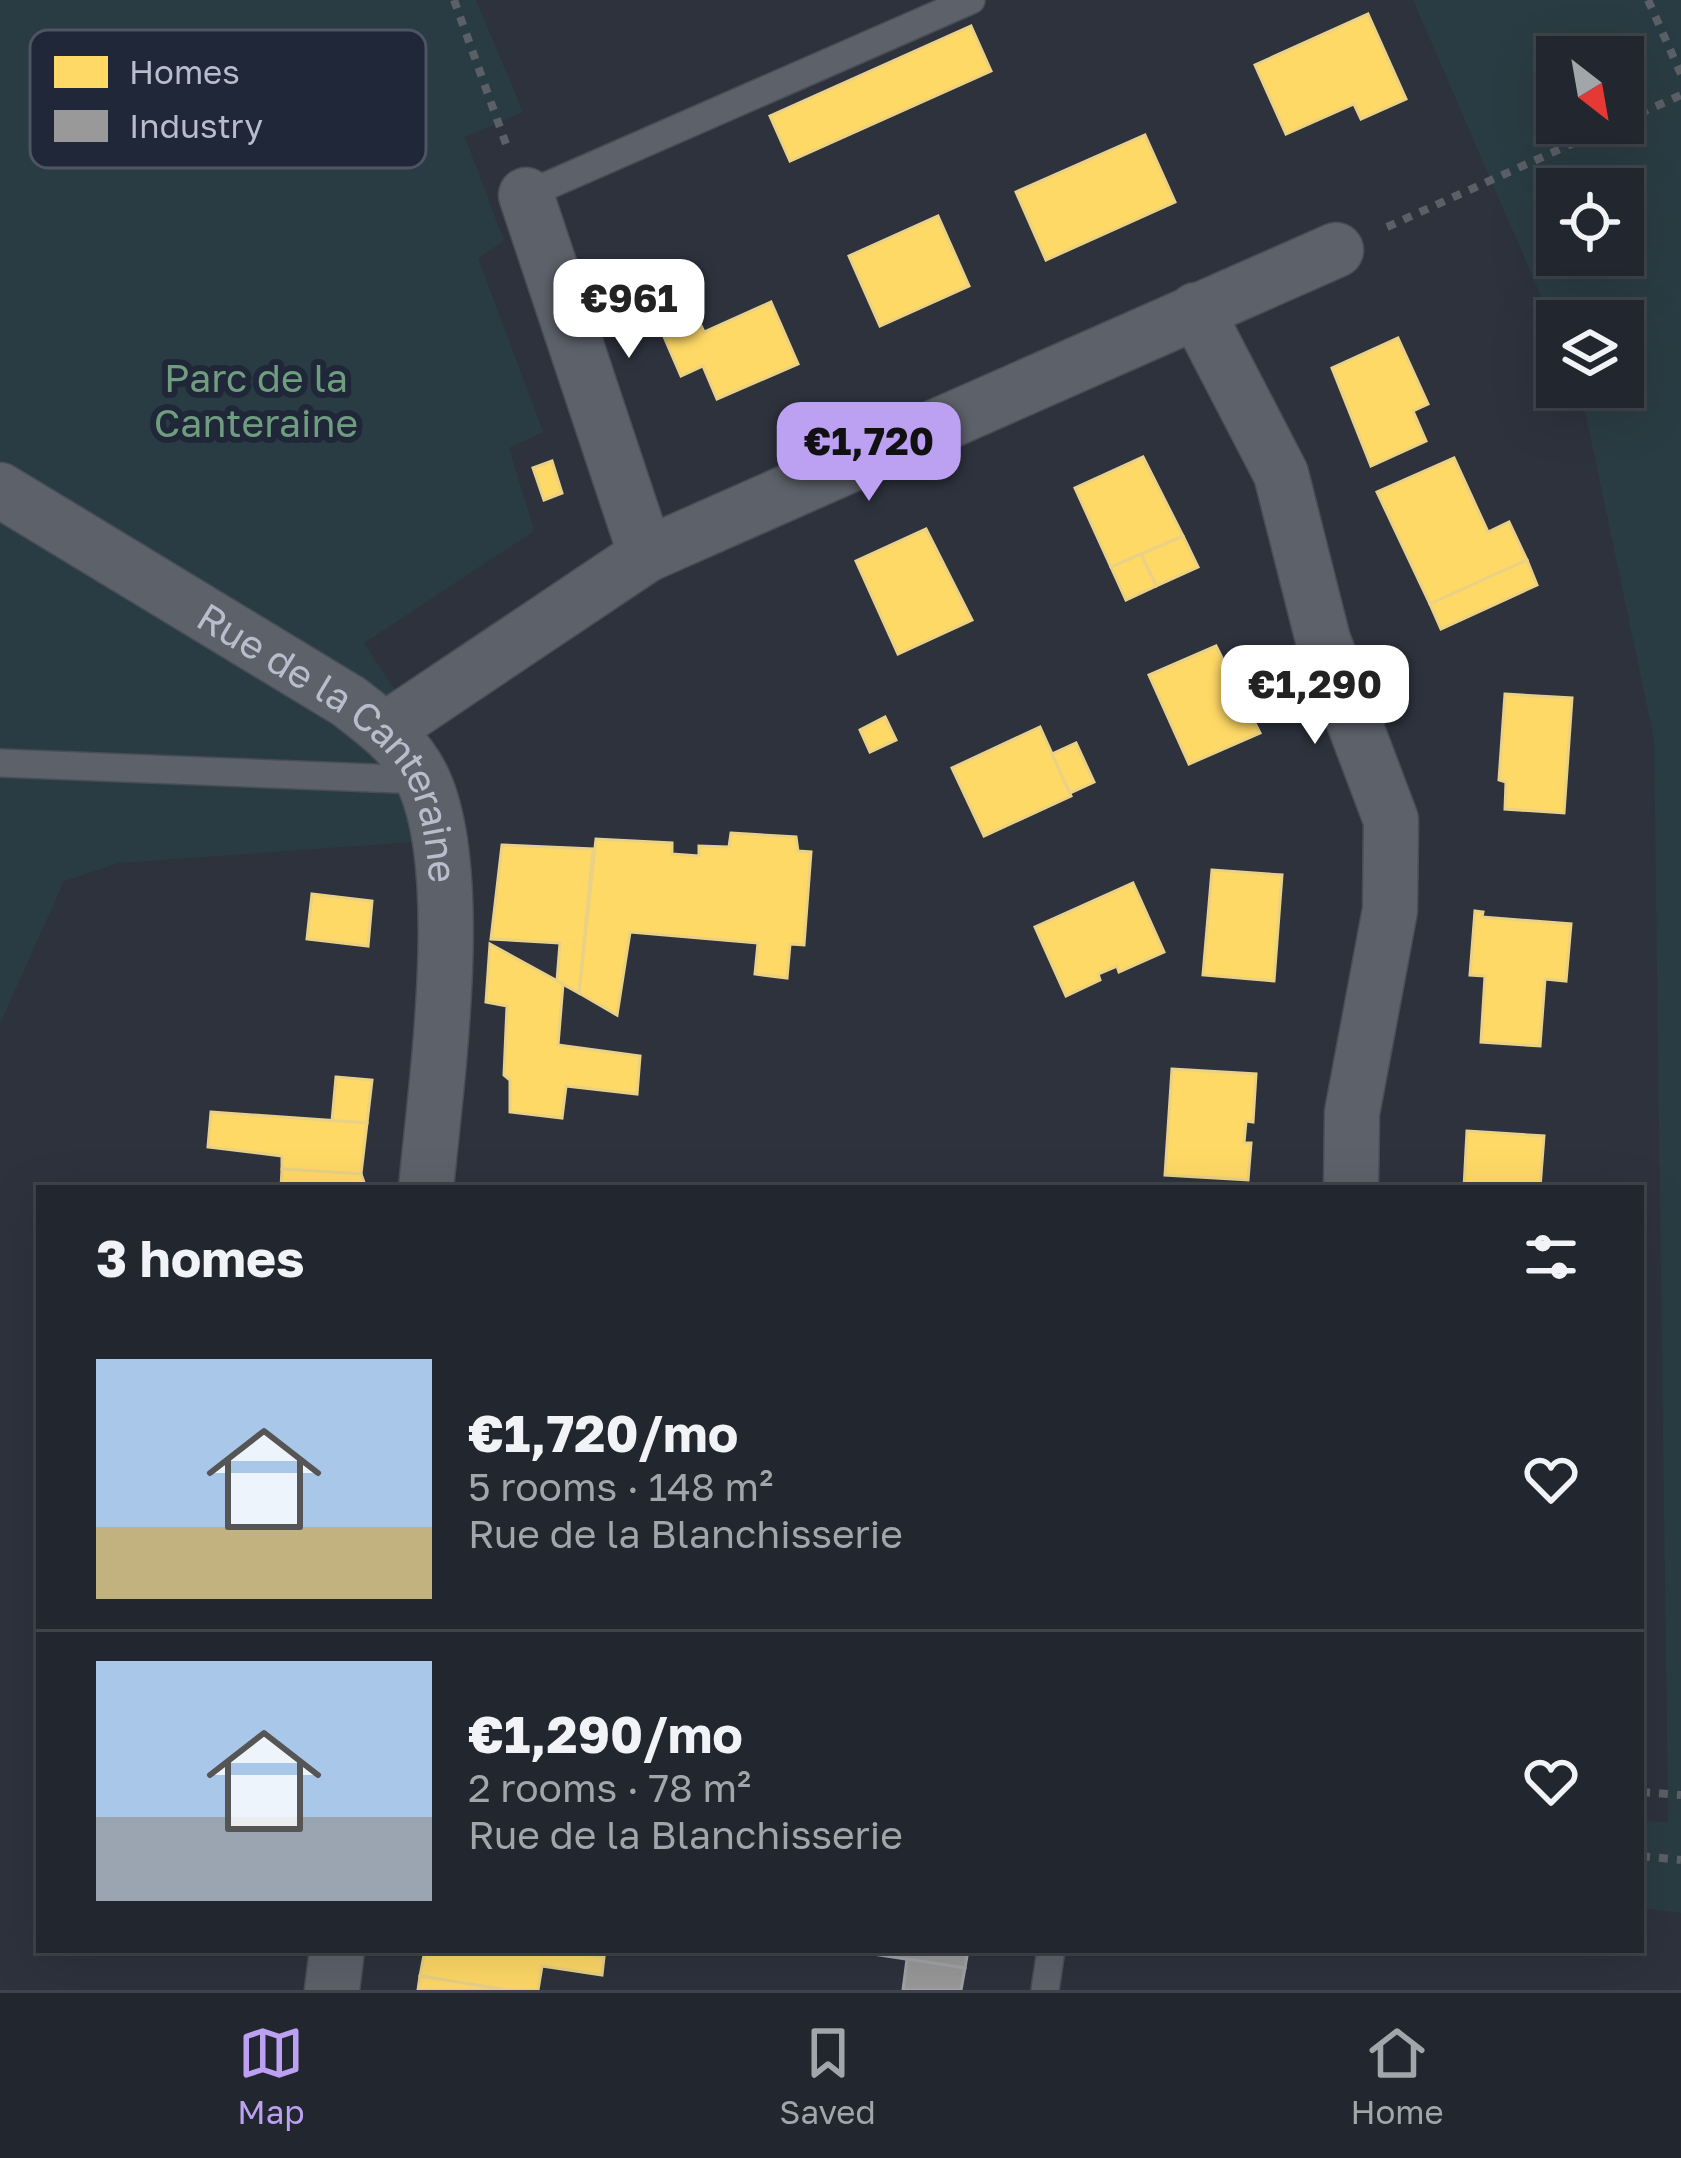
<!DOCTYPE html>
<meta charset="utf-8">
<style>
:root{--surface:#22262e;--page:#2e323a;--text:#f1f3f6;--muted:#a2a5aa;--line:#3f434a;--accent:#bca0f2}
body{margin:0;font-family:"Golos Text",sans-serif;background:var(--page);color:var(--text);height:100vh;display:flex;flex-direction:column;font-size:45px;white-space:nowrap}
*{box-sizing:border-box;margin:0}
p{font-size:39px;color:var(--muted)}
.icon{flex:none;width:66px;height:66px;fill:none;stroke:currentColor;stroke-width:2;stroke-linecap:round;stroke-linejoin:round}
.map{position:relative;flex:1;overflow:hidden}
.panel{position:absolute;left:36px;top:1185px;width:1608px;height:768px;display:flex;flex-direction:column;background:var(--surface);border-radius:0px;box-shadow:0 12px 48px #0002,0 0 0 3px var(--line)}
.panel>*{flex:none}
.needle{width:78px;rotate:149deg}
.tools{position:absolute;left:1536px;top:36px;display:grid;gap:24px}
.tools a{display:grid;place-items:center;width:108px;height:108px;border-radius:0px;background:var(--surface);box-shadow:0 12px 48px #0002,0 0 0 3px var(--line);font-size:60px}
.price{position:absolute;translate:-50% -102px;padding:0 27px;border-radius:24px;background:#fff;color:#222;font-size:39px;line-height:78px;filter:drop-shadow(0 3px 6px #0008)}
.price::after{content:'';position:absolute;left:50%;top:72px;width:36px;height:27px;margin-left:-18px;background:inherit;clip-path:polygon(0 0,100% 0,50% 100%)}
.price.active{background:var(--accent);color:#111}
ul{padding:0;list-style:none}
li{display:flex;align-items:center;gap:36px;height:300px;padding:0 60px}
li+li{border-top:3px solid var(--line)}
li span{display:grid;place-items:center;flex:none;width:336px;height:240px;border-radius:0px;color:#555}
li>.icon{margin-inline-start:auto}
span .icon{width:144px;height:144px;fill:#fffc;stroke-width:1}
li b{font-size:51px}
h2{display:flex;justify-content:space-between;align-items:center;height:144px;padding:0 60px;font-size:51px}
.menu{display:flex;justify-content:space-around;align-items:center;height:168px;border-top:3px solid var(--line);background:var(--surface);font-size:33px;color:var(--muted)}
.menu a{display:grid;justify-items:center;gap:6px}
.menu .active{color:var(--accent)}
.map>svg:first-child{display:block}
.green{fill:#2a3c43;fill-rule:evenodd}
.homes{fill:#ffd966;stroke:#ead185;stroke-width:3}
.industry{fill:#999;stroke:#a2a4a8;stroke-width:3}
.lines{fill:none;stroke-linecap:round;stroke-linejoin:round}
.service-casing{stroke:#494d56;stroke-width:30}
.minor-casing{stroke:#494d56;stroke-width:57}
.path{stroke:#5b5f66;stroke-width:8;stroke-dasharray:9 9;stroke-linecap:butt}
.service{stroke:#5d616a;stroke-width:27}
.minor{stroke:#5d616a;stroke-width:54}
.labels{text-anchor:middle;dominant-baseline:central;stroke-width:12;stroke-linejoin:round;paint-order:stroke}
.park-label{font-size:39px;fill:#6f9d80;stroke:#202738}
.street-label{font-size:39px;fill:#b8bdcc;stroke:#202738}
.key{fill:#202738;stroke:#4e5464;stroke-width:3}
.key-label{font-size:33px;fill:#b8bdcc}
</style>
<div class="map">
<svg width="1681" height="1990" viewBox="0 0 1681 1990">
<rect width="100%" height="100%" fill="#2d323d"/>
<g class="green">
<polygon points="0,0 476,0 523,112 465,137 504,241 478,258 543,432 509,448 534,531 364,643 395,690 412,842 118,863 64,881 0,1024"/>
<path d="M1413 0H1681V1913L1641 1908V1821L1668 1822 1654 739 1580 387H1623V321H1557V333ZM1623 57V123H1557V57ZM1623 189V255H1557V189Z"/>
</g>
<g class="homes">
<polygon points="1368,14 1406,99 1361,119 1354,104 1286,134 1255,65"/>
<polygon points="971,26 991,71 790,161 770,116"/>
<polygon points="1145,135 1175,202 1046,260 1016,192"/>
<polygon points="938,216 969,286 880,326 849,256"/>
<polygon points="771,302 798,364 717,399 703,366 681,376 662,332 697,317 704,332"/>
<polygon points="1398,338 1428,404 1413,411 1426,441 1371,466 1332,368"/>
<polygon points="1143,457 1183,536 1111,567 1075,488"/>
<polygon points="1454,458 1488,532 1509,522 1527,560 1430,604 1377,492"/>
<polygon points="552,461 562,493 544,500 533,468"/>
<polygon points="926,529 972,620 898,654 856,561"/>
<polygon points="1183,536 1198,567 1156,586 1141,554"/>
<polygon points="1141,554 1156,586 1126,600 1111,567"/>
<polygon points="1527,560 1537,585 1441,629 1430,604"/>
<polygon points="1216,646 1260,733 1189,764 1149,675"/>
<polygon points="1505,694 1572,698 1564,813 1505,809 1506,782 1499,780"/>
<polygon points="885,717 896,740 870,752 860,730"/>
<polygon points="1040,727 1071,796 984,836 952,768"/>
<polygon points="1076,743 1094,782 1070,793 1052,754"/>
<polygon points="731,833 796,837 798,851 811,852 804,945 790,944 787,978 755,974 758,943 630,932 617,1015 579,993 596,839 672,843 672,854 699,856 699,846 729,847"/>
<polygon points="502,845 593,849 579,993 557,981 560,943 491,939"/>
<polygon points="1212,870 1282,875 1274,981 1203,975"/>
<polygon points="1133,883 1164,952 1119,972 1117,966 1098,974 1100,980 1066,996 1035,927"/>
<polygon points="312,894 372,901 368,946 307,939"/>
<polygon points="1475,911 1483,912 1482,917 1571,924 1566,981 1545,979 1540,1046 1481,1042 1485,976 1470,975"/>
<polygon points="490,944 563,984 558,1045 640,1056 637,1094 566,1086 562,1118 510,1112 510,1080 504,1075 507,1006 486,1002"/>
<polygon points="1172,1069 1256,1074 1253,1122 1246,1121 1244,1143 1251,1143 1248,1180 1165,1175"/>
<polygon points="336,1077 372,1080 367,1123 332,1121"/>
<polygon points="211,1112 367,1123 361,1174 282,1169 282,1156 208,1147"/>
<polygon points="1467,1131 1544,1136 1540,1188 1464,1188"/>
<polygon points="282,1169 361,1174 366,1188 281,1188"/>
<polygon points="425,1950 557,1950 604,1957 602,1975 542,1966 538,1990 507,1990 420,1976"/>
<polygon points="420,1976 507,1990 418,1990"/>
</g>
<g class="industry">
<polygon points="874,1950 968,1950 965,1968 873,1954"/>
<polygon points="907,1959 965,1968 961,1990 903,1990"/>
</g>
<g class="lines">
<defs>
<g id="service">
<polyline points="526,195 971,0"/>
<polyline points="0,763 423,780"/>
<polyline points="1045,1990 1051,1950"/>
</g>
<g id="minor">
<polyline points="526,195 646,555"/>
<polyline points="1196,310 1281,474 1323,640 1391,820 1390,910 1352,1113 1351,1188"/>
<path id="s1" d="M0 490 348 701C378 724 408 746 424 782 466 876 436 1084 426 1188"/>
<polyline points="385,730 646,555 1336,250"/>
<polyline points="332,1990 337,1950"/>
</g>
</defs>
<use href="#service" class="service-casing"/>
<use href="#minor" class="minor-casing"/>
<g class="path">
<polyline points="454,0 506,144"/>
<polyline points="1648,0 1681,74"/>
<polyline points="1623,121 1681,95"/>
<polyline points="1387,227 1618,123"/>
<polyline points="1641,1792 1681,1795"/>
<polyline points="1641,1856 1681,1860"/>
</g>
<use href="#service" class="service"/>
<use href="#minor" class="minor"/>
</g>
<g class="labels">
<g class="park-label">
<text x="256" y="377">Parc de la<tspan x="256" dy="45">Canteraine</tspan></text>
</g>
<g class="street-label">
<text stroke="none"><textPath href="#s1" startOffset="429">Rue de la Canteraine</textPath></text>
</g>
</g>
<rect x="30" y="30" width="396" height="138" rx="18" class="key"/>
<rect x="54" y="56" width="54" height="32" fill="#ffd966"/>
<rect x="54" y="110" width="54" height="32" fill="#999"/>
<g class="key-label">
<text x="129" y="84">Homes</text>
<text x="129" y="138">Industry</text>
</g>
</svg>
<div class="tools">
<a><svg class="needle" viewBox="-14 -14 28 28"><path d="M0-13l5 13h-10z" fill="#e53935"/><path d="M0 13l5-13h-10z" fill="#a2a5aa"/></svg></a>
<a><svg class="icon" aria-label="locate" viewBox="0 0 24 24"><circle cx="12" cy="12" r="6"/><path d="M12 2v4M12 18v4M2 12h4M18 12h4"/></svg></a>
<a><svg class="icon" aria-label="layers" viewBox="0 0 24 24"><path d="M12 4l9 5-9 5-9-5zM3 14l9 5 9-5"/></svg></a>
</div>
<b class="price" style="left:629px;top:361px">€961</b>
<b class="price active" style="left:869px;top:504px">€1,720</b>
<b class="price" style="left:1315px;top:747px">€1,290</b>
<section class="panel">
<h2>3 homes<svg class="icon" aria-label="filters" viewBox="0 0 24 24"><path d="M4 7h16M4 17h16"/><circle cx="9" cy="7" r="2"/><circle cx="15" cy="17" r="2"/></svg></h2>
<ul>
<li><span style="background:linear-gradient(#a9c7e8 70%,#c2b280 0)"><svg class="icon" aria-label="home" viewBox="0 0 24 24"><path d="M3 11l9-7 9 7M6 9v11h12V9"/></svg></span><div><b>€1,720/mo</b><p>5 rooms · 148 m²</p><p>Rue de la Blanchisserie</p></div><svg class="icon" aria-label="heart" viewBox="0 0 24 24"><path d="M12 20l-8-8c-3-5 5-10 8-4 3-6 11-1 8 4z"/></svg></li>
<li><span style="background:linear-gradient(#a9c7e8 65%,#9aa5b1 0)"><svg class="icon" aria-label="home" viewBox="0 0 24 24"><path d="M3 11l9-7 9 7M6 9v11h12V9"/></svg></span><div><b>€1,290/mo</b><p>2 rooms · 78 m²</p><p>Rue de la Blanchisserie</p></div><svg class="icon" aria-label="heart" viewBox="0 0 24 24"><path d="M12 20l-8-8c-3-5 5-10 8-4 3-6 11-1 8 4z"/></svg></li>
</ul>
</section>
</div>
<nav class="menu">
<a class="active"><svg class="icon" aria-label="map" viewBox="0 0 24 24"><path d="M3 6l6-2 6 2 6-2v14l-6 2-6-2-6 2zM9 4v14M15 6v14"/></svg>Map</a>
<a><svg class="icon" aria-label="saved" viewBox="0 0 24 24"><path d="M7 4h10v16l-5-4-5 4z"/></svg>Saved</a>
<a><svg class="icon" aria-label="home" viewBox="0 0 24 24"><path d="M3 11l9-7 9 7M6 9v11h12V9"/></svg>Home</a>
</nav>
